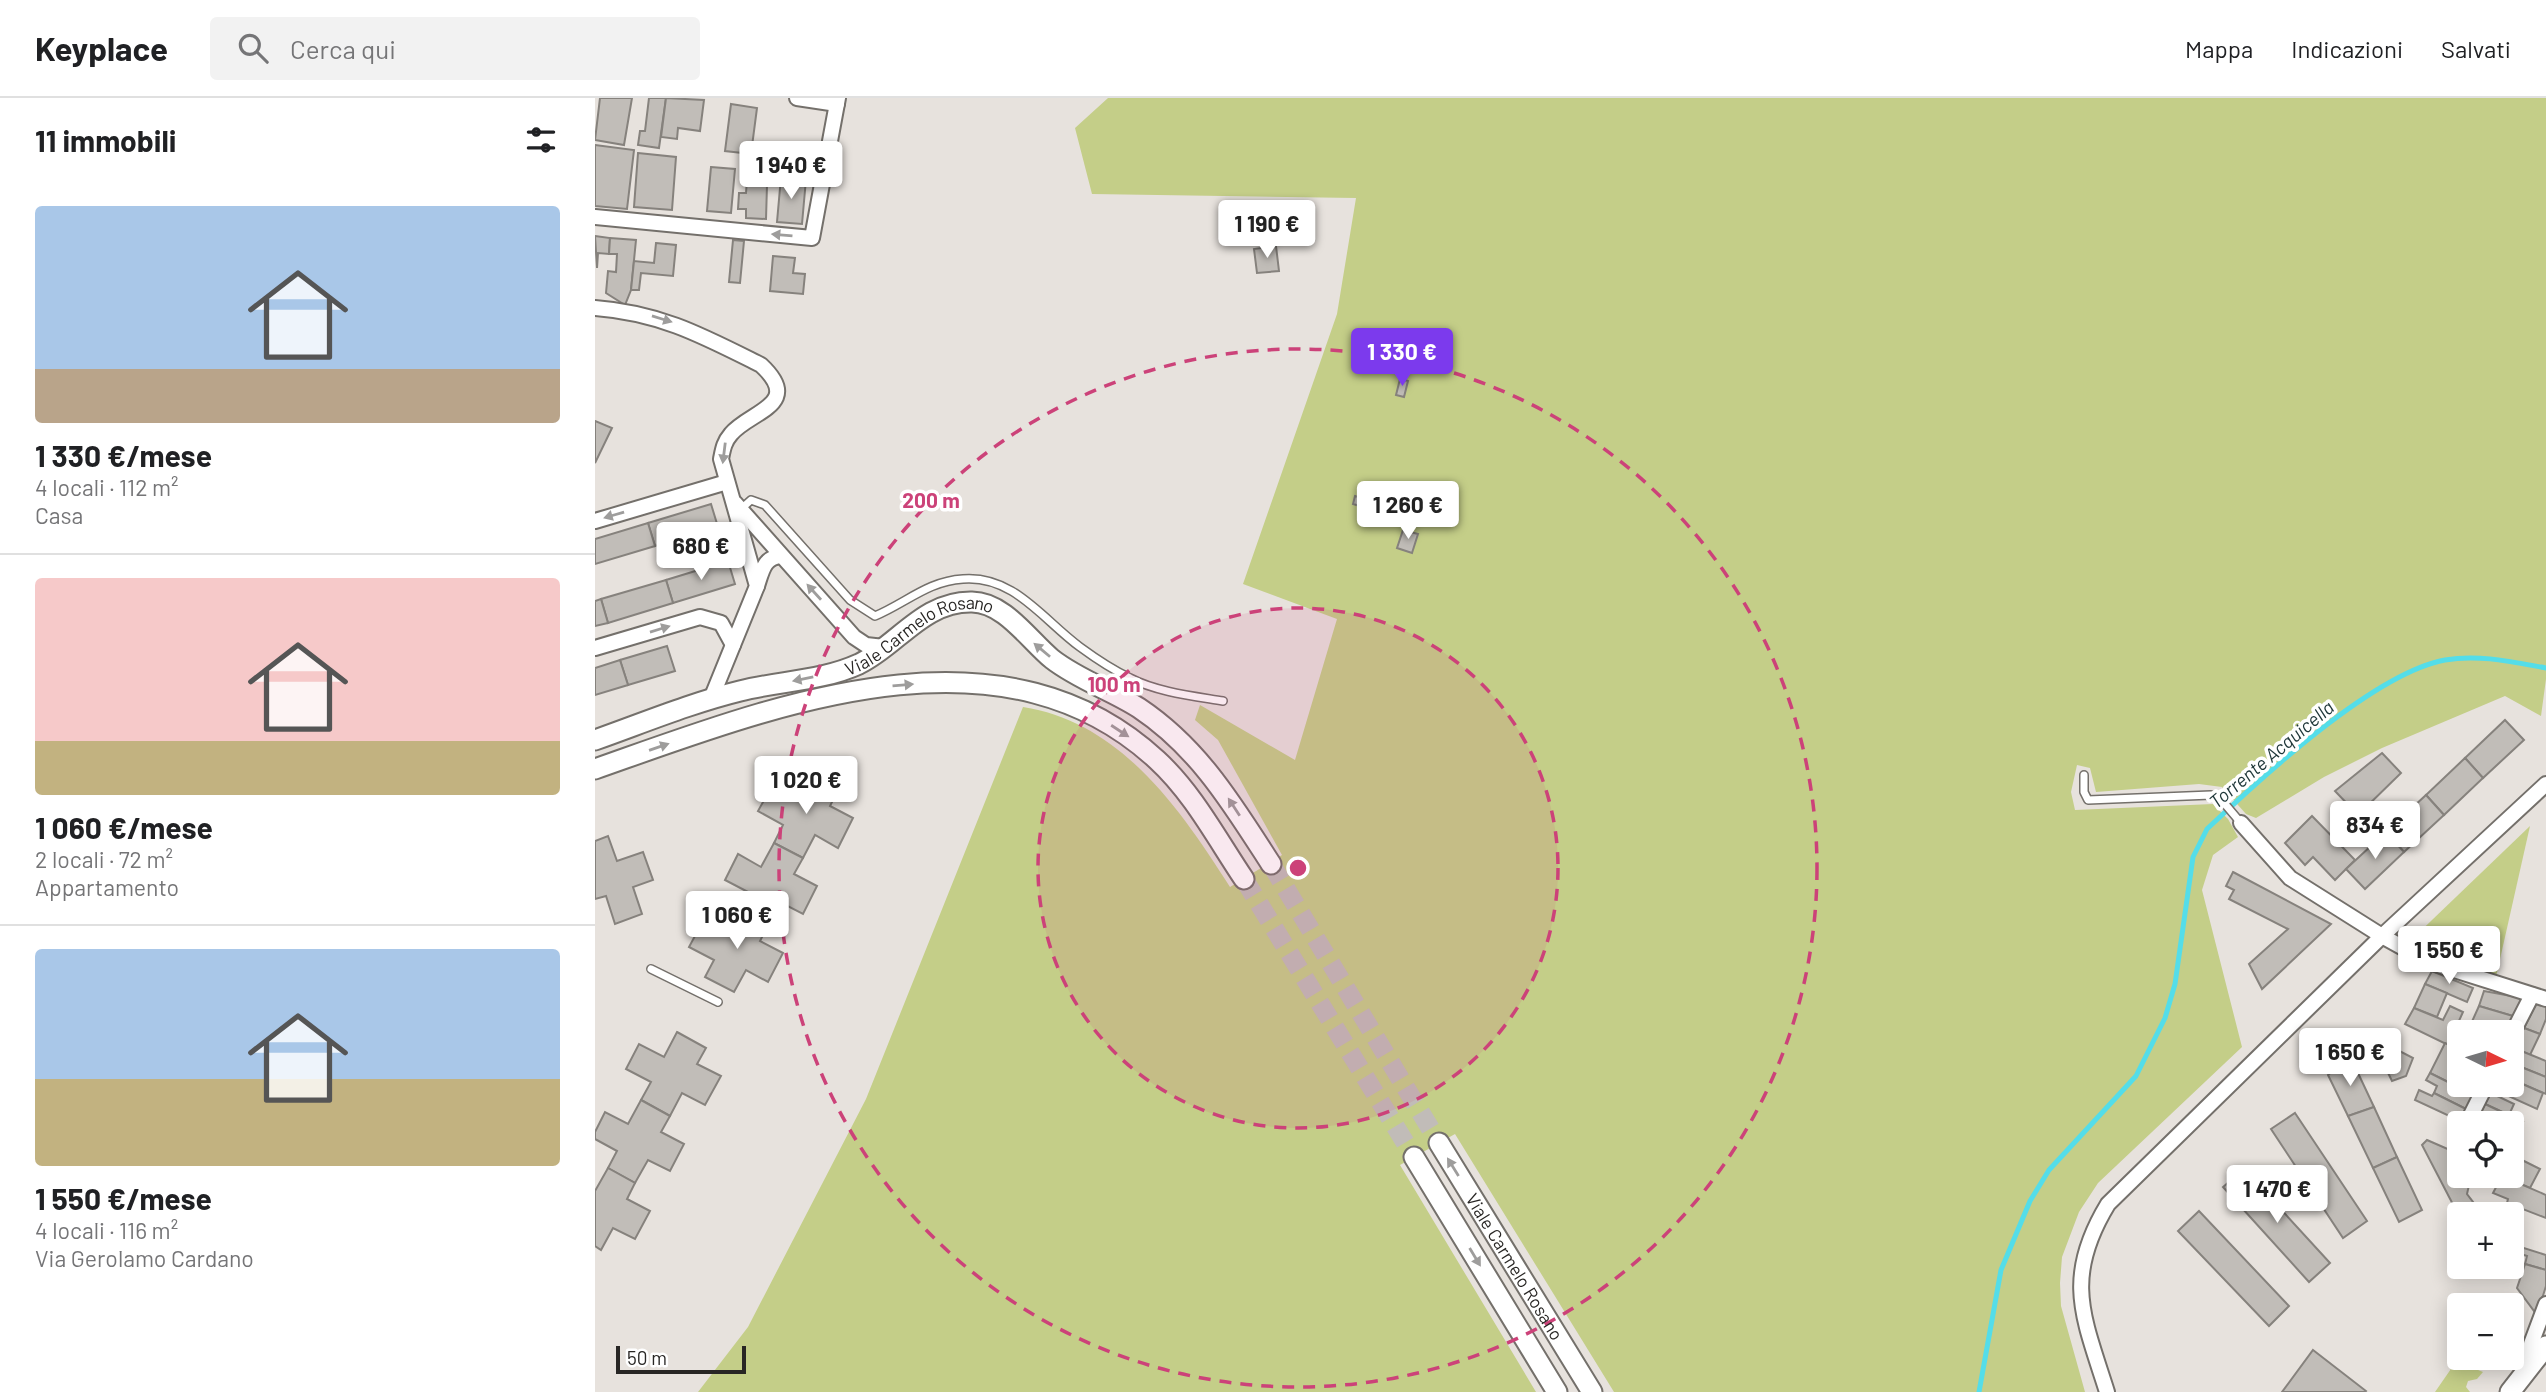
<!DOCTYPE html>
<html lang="it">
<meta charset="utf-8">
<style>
:root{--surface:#fff;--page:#f2f2f2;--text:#202124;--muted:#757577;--line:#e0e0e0;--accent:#7c3aed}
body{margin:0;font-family:Barlow,sans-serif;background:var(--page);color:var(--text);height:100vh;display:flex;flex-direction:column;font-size:26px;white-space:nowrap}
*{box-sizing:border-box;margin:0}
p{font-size:23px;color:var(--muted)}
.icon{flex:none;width:38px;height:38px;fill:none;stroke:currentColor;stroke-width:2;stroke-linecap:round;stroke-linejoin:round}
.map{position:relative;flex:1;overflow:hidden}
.sheet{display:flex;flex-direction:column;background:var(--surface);width:595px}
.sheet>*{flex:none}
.needle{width:46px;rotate:95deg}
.controls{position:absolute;left:1852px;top:922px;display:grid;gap:14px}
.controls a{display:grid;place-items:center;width:77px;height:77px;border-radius:7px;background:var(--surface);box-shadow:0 4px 18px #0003;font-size:35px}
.scale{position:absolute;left:21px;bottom:18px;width:130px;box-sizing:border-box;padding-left:7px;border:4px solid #282624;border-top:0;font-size:19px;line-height:24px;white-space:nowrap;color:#282624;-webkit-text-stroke:5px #fff;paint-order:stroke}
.price{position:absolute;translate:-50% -60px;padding:0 16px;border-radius:7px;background:#fff;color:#222;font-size:23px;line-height:46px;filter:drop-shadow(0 2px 4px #0008)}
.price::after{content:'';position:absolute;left:50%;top:42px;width:21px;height:16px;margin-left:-10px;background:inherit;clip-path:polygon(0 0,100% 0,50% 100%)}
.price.active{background:var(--accent);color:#fff}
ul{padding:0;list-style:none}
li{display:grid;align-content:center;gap:14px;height:371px;padding:0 35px}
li+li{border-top:2px solid var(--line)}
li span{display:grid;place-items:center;height:217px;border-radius:7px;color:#555}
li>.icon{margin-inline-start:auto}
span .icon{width:126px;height:126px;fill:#fffc;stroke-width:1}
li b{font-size:30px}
h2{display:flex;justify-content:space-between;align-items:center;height:84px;padding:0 35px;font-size:30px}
header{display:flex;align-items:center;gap:42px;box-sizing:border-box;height:98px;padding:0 35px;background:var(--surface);border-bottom:2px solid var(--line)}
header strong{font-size:33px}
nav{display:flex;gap:38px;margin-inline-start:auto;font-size:24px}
.search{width:490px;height:63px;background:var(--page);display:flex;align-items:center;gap:18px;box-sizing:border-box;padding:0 24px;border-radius:7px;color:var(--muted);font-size:26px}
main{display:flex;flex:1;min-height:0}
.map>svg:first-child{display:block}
.green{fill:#c4ce88}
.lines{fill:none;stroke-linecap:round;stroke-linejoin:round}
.stream{stroke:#54dde9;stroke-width:5}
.building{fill:#c1bdb8;stroke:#86827d;stroke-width:2}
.secondary-tunnel{stroke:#c1bcb8;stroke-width:19;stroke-dasharray:19 10;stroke-linecap:butt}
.lane-casing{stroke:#74706b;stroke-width:10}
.street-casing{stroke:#74706b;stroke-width:18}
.secondary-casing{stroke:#74706b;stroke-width:23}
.lane{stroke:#fff;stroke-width:7}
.street{stroke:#fff;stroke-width:14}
.secondary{stroke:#fff;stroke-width:19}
.oneway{fill:#9e9d9c}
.ring{fill:none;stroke:#cc4279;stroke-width:3.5;stroke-dasharray:12 9}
.labels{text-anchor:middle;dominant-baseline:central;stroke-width:7;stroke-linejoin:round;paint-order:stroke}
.street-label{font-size:18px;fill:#282624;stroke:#fff}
.water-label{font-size:19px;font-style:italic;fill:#1e3638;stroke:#fff}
.centre{fill:#cc4279;stroke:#fff;stroke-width:3.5}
.ring-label{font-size:21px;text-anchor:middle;font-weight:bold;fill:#cc4279;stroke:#fff;stroke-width:7;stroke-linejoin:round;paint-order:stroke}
</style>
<header>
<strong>Keyplace</strong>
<div class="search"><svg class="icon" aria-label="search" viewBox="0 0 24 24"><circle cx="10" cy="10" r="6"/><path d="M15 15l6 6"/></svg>Cerca qui</div>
<nav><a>Mappa</a><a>Indicazioni</a><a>Salvati</a></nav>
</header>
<main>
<section class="sheet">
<h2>11 immobili<svg class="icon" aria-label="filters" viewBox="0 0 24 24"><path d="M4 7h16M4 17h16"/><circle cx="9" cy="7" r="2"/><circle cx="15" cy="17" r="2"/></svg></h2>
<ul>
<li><span style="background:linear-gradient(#a9c7e8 75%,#b9a48a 0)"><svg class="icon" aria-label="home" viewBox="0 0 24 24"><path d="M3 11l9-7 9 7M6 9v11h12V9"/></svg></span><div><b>1 330 €/mese</b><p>4 locali · 112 m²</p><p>Casa</p></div></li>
<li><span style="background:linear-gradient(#f6c9c9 75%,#c2b280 0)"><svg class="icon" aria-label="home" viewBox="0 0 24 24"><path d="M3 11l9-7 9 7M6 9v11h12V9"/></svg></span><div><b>1 060 €/mese</b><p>2 locali · 72 m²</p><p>Appartamento</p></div></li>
<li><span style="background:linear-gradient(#a9c7e8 60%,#c2b280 0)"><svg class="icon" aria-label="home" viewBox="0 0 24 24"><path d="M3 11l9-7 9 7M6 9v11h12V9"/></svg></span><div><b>1 550 €/mese</b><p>4 locali · 116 m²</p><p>Via Gerolamo Cardano</p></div></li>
</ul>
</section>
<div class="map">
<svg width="1951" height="1294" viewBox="0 0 1951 1294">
<rect width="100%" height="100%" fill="#e7e2dd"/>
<g class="green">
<path d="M513 0H1951V581L1946 618 1910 598 1787 650 1729 679 1661 720 1651 716 1627 689 1604 686 1501 694 1495 670 1482 667 1476 694 1480 712 1618 706 1633 721 1643 739 1618 757 1607 792 1647 949 1503 1085 1484 1114 1467 1159 1465 1185 1466 1208 1490 1294H1019L860 1036 805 1067 941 1294H103L153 1229 271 1001 428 609C526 624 586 712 635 789L687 757 623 642 600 622 605 607 700 662 742 521 648 486 742 216 761 100 497 96 480 30Z"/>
<polygon points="1935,728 1901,879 1842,862 1812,846"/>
<polygon points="1871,1267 1888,1274 1882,1281 1873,1283 1871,1289 1875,1294 1840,1294 1858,1268 1865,1270"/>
</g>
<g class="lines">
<path class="stream" d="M1384 1294 1406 1172 1435 1103 1454 1072 1541 978 1570 920 1580 886 1598 759 1612 731C1666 680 1779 575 1850 562 1884 556 1918 564 1951 570"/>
</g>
<g class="building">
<polygon points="5,0 37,0 29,47 0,42"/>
<polygon points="54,0 71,0 64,50 43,47 45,33 50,33"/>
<polygon points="71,0 109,2 105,33 83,30 82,41 66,39"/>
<polygon points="136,6 162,10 156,56 130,53"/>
<polygon points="0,47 39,52 32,111 0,108"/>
<polygon points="43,55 81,59 77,112 39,109"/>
<polygon points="116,69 140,71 136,115 112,113"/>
<polygon points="186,79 211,81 207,126 182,124"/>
<polygon points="152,81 165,81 165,87 172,87 171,121 151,120 151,111 143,111 144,95 151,95"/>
<polygon points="0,138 15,140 14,156 3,155 2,170"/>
<polygon points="15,140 41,142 36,192 30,207 11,195 13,173 21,174 22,156 14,156"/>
<polygon points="138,142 149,143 145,185 134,184"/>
<polygon points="61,145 81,147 78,178 46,175 44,192 36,192 39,163 59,165"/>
<polygon points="681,148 684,173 662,175 659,151"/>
<polygon points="178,158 200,160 198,175 210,176 208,196 175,193"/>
<polygon points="805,281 813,283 809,299 801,297"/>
<polygon points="0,323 17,330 0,365"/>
<polygon points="760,398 777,403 775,411 758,406"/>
<polygon points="116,406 123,429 60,448 53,425"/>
<polygon points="53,425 60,448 0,466 0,441"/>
<polygon points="808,432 823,436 817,455 802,450"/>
<polygon points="133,463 140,486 78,505 71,482"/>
<polygon points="71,482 78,505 13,525 6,501"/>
<polygon points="6,501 13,525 0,528 0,503"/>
<polygon points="72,548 80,573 33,587 25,562"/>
<polygon points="25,562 33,587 0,597 0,570"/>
<polygon points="1910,622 1929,642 1888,680 1870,660"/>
<polygon points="1787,655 1806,675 1763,717 1740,693"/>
<polygon points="1870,660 1888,680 1849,717 1831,697"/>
<polygon points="214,677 243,692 235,708 258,720 243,750 220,737 208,760 179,745 188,727 163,713 177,688 201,701"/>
<polygon points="1831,697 1849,717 1809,754 1791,734"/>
<polygon points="1717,718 1760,762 1740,782 1718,759 1710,767 1690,745"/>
<polygon points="1791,734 1809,754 1770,791 1751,771"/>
<polygon points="13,738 22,763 48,754 58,782 38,789 47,816 20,826 11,798 0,801 0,743"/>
<polygon points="179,745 208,760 199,776 222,788 208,816 185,804 173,827 146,813 155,795 130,782 143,756 166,769"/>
<polygon points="1638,774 1736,826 1667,891 1654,866 1693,831 1634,801 1639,792 1631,788"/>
<polygon points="146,813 173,827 165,843 188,855 173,884 151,872 139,894 110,879 119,862 94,849 108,823 133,836"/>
<polygon points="1837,873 1878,890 1872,904 1830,886"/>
<polygon points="1830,886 1852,895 1842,919 1819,910"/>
<polygon points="1889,893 1927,900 1918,918 1884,908"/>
<polygon points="1943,903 1951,906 1951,921 1945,936 1929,930"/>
<polygon points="1855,908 1868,914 1853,947 1810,926 1819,910 1848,922"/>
<polygon points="1884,908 1918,918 1910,934 1890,934 1875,928"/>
<polygon points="1929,930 1945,936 1935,957 1919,950"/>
<polygon points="82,934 111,950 102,966 126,978 110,1007 87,995 75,1018 46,1002 56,984 31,971 44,946 69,959"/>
<polygon points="1783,936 1789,945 1818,960 1811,978 1797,983 1776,940"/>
<polygon points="1850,945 1864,952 1864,987 1883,987 1879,997 1835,975"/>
<polygon points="1919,950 1951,963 1951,979 1916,965"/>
<polygon points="1755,958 1779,1009 1753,1018 1733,977"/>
<polygon points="1916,965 1951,979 1951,996 1916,981"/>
<polygon points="1835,975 1879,997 1871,1011 1839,995 1842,988 1831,982"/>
<polygon points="1916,981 1948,995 1942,1011 1898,991 1900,987 1916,987"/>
<polygon points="1824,992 1837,998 1839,995 1871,1011 1865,1023 1820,1002"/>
<polygon points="1896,995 1919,1006 1914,1017 1890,1006"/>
<polygon points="46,1002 75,1018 66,1034 89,1046 75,1073 53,1062 40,1085 13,1070 22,1053 0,1041 0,1034 10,1014 33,1026"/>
<polygon points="1890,1006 1928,1024 1916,1044 1916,1026 1880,1026"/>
<polygon points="1779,1009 1802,1059 1778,1070 1753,1018"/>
<polygon points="1700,1015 1772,1123 1748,1140 1676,1031"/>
<polygon points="1832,1042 1855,1052 1857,1059 1864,1060 1864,1078 1876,1078 1872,1096 1878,1104 1873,1115 1864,1118 1827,1047"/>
<polygon points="1917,1057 1945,1071 1935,1090 1912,1080 1919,1068 1916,1067"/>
<polygon points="1802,1059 1827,1112 1804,1124 1778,1070"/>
<polygon points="13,1070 40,1085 32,1101 55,1113 40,1141 18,1130 6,1152 0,1148 0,1093"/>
<polygon points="1649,1071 1735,1165 1714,1184 1628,1089"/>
<polygon points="1907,1078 1951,1097 1951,1120 1912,1105 1913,1101 1898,1095"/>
<polygon points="1604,1113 1694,1208 1674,1228 1583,1133"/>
<polygon points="1916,1146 1951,1157 1951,1172 1930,1166 1932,1158 1916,1153"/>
<polygon points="1930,1166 1951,1172 1951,1188 1942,1217 1922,1190"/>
<polygon points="1718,1252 1771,1293 1770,1294 1687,1294"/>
</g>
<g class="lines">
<g class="secondary-tunnel">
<polyline points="676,766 844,1045"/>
<polyline points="649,781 819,1059"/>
</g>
<defs>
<g id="lane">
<path d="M146 411 156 402 170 407 255 502 280 518C311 505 333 483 368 481 419 477 448 522 485 549 500 560 518 572 535 580 562 594 598 598 628 603"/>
<polyline points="1489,677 1489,694 1493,702 1616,697 1624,699 1646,725"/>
<polyline points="56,871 123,904"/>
</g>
<g id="street">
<polyline points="202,0 242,6"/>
<polyline points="0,119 217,140 243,0"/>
<path d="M0 210C66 215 108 238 166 267 209 307 155 313 136 336 129 344 128 351 126 361L162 488 116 601"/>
<polyline points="140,405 259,539 271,547 289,549"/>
<polyline points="0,423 132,384"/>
<path d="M162 488C167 473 169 459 186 458"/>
<polyline points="0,550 105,519 126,525 138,547"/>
<polyline points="1646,725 1695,780 1787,838 1834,864 1951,901"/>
<polyline points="1916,938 1937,897"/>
<polyline points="1874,1021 1891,987"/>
<polyline points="1936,1268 1936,1246 1951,1206"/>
<path d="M1512 1294C1488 1218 1468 1180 1513 1106L1787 838 1951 686"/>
</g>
<g id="secondary">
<path id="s1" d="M0 642C48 625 96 605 145 593 184 583 227 583 264 566 303 547 328 503 377 504 409 504 434 542 457 561 484 582 516 592 544 610 604 650 638 707 676 766"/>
<path d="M0 671C174 610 404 516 562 662 598 695 622 741 649 781"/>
<path id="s2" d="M844 1045 997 1294"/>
<polyline points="819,1059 962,1294"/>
<polyline points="1915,1294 1951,1248"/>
</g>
</defs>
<use href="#lane" class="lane-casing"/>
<use href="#street" class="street-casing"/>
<use href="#secondary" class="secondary-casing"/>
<use href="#lane" class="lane"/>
<use href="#street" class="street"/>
<use href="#secondary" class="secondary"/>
</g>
<defs><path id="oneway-solid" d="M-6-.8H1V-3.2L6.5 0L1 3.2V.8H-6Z" transform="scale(1.75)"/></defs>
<g class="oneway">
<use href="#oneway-solid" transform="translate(187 137) rotate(-175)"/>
<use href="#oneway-solid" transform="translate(67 221) rotate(17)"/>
<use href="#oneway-solid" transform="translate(129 355) rotate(97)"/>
<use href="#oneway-solid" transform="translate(19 417) rotate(164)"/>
<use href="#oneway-solid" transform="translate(219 494) rotate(-132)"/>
<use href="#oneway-solid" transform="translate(65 531) rotate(-17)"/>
<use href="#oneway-solid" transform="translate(447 552) rotate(-140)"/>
<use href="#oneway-solid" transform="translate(208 581) rotate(169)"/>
<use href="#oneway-solid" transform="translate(308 587) rotate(-5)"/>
<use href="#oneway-solid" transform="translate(525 633) rotate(33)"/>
<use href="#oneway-solid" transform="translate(64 649) rotate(-19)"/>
<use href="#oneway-solid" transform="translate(639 709) rotate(-123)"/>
<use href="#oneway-solid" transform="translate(858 1069) rotate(-122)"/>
<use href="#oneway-solid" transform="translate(880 1159) rotate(59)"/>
</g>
<circle cx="703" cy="770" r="260" fill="#cc4279" fill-opacity=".12"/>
<g class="ring">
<circle cx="703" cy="770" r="260"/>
<circle cx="703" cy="770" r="519"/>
</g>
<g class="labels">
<g class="street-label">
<text stroke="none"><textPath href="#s1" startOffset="345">Viale Carmelo Rosano</textPath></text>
<text stroke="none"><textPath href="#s2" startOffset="145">Viale Carmelo Rosano</textPath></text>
</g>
<g class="water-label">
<text transform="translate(1676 656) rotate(-40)">Torrente Acquicella</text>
</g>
</g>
<circle cx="703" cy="770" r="10" class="centre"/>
<g class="ring-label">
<text x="336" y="410">200 m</text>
<text x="519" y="594">100 m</text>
</g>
</svg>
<div class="controls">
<a><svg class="needle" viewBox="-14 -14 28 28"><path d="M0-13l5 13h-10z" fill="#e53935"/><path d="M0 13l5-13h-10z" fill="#757577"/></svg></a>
<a><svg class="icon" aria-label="locate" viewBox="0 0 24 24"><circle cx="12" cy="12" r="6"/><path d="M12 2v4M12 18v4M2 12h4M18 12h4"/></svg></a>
<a>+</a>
<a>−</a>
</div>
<div class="scale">50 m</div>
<b class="price" style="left:196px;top:103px">1 940 €</b>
<b class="price" style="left:672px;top:162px">1 190 €</b>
<b class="price active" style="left:807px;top:290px">1 330 €</b>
<b class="price" style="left:813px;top:443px">1 260 €</b>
<b class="price" style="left:106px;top:484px">680 €</b>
<b class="price" style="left:211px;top:718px">1 020 €</b>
<b class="price" style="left:1780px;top:763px">834 €</b>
<b class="price" style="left:142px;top:853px">1 060 €</b>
<b class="price" style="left:1854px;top:888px">1 550 €</b>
<b class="price" style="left:1755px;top:990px">1 650 €</b>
<b class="price" style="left:1682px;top:1127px">1 470 €</b>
</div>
</main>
